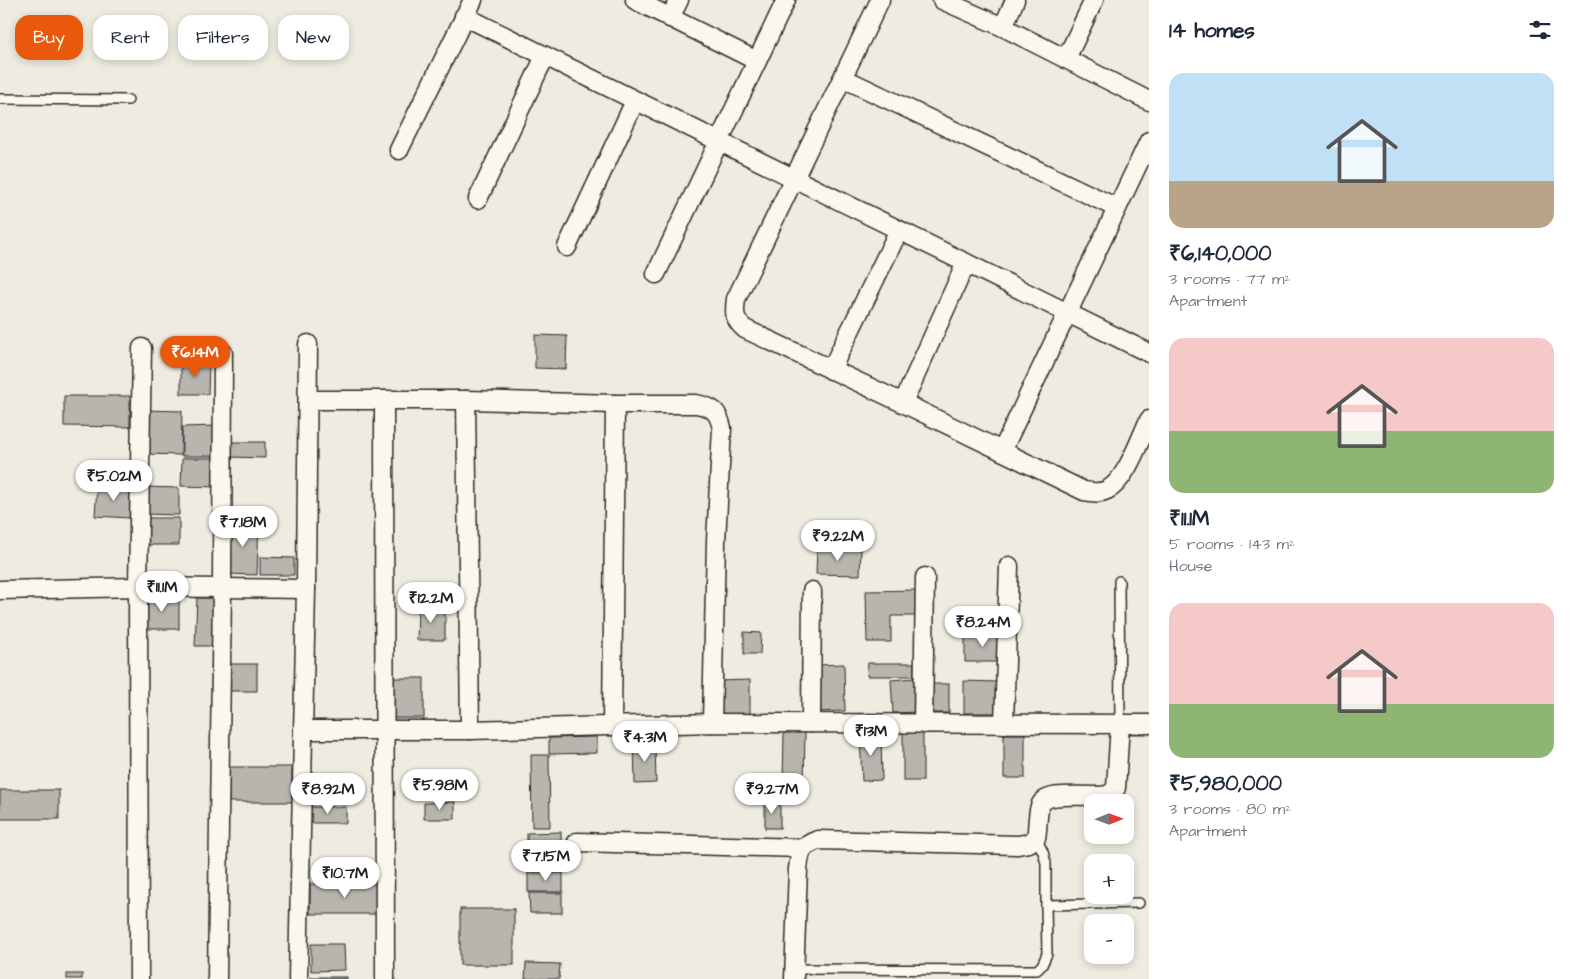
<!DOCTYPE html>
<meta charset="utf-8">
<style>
:root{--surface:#fff;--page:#f6f6f7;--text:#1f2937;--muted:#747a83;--accent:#ea580c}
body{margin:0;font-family:"Architects Daughter",sans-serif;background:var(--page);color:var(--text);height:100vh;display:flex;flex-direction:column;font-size:19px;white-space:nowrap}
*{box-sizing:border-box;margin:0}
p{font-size:16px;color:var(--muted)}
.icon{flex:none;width:28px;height:28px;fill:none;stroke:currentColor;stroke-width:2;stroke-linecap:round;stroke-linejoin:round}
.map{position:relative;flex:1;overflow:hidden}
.sheet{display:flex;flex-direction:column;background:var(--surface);width:425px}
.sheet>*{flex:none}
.hud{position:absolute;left:15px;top:15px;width:475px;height:45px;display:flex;gap:10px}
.needle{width:32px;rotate:89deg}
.controls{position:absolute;left:1084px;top:794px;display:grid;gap:10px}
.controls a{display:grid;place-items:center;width:50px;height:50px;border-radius:10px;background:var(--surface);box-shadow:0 2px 8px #0003;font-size:25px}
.price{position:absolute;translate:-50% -42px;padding:0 11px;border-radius:18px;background:#fff;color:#222;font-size:16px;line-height:32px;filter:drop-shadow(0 1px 2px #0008)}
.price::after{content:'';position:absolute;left:50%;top:30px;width:15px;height:11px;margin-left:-8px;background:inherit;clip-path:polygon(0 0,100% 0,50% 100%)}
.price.active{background:var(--accent);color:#fff}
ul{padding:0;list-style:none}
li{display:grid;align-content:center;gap:10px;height:265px;padding:0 20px}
li span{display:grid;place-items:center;height:155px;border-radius:15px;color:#555}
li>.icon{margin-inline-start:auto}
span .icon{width:90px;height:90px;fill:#fffc;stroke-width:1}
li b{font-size:21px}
h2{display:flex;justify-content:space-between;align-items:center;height:60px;padding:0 20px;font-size:21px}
.chip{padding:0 18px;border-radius:15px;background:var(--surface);box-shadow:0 2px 8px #0003;font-size:18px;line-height:45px}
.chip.active{background:var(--accent);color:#fff}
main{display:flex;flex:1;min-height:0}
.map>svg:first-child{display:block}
.building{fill:#b8b5ae;stroke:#2b2b2b}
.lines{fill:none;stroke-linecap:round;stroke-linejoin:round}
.lane-casing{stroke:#2b2b2b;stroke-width:12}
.street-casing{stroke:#2b2b2b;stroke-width:21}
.lane{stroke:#fbf7ec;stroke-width:9}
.street{stroke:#fbf7ec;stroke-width:18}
</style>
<main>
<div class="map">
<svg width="1149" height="979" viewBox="0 0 1149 979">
<rect width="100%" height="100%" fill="#eeebe0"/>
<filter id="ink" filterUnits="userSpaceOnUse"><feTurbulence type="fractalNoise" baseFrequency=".02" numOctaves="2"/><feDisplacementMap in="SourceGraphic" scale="10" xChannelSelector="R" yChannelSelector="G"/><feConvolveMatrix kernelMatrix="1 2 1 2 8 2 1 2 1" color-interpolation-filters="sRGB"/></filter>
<g filter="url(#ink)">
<g class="building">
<polygon points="535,335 567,336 566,369 535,368"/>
<polygon points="181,363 209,363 208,394 181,394"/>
<polygon points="64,396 130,396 130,427 64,426"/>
<polygon points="144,410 182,411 181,455 145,454"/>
<polygon points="218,426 218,456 182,456 182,427"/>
<polygon points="230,442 265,442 265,458 230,457"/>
<polygon points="182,458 217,458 216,487 181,486"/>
<polygon points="97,487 132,489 130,518 95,516"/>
<polygon points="145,487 179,488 179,515 145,514"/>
<polygon points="147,518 179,518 179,545 148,545"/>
<polygon points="230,520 259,521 257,575 227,574"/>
<polygon points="817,548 861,549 860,575 816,574"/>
<polygon points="260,557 294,558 294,575 260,575"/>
<polygon points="918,590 918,616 891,616 891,642 867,642 866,591"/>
<rect x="145" y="597" width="34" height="32"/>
<polygon points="197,598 215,598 213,646 195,646"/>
<polygon points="418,608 445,608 445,640 417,640"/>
<polygon points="744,632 761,633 760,654 744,654"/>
<polygon points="1000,633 1001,662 965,662 965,634"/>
<polygon points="868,663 914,663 914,676 867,676"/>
<polygon points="227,664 257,664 257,691 226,691"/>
<polygon points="844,664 845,711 818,712 817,665"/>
<rect x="393" y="678" width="31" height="40"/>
<polygon points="915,678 916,712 893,713 891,680"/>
<polygon points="750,680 750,714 717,714 716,681"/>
<polygon points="964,681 997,682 997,713 964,713"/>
<rect x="928" y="684" width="21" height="29"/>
<rect x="903" y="730" width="20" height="51"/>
<polygon points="784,732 805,732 804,784 783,784"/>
<polygon points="881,733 882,780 862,781 860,734"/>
<rect x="1004" y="734" width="21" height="44"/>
<polygon points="597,737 597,753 549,754 549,738"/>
<polygon points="634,742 655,742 656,783 635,784"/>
<polygon points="531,755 549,755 550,827 532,827"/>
<rect x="229" y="767" width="63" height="35"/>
<rect x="0" y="790" width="59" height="29"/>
<polygon points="455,802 455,819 424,819 424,803"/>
<rect x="765" y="802" width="15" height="26"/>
<rect x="310" y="807" width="36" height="16"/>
<polygon points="561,832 561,850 527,850 527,833"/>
<polygon points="529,852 563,852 563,871 528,871"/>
<rect x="528" y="873" width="35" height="19"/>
<polygon points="310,884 380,884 381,914 310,914"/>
<polygon points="529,893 562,893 562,913 530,913"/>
<rect x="460" y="909" width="54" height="56"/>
<polygon points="311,944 344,944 345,970 311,971"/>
<polygon points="526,963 560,964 559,979 525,979"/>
<rect x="67" y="974" width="15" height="5"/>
<rect x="311" y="977" width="36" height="2"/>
</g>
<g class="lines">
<defs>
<g id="lane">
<polyline points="0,99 128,100"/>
<polyline points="1119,581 1120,724"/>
<polyline points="1046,905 1139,903"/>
<polyline points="794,969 1037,970 1042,965 1047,954 1046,905 1046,863 1043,852 1036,838"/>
</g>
<g id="street">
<polyline points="635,0 757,61"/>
<path d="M880 0 736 299C734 313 734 320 745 329L903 403 1084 491C1092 492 1099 494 1107 490 1126 481 1140 439 1149 420"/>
<polyline points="942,0 1003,27 1149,101"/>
<polyline points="464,16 1149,353"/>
<polyline points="670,18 679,0"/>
<polyline points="1003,27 1015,0"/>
<polyline points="1066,59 1094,0"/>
<polyline points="843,78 1117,208"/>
<polyline points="399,150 473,0"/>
<polyline points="478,199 545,56"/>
<polyline points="567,247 635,101"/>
<polyline points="656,274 786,0"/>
<polyline points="831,370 899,230"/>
<path d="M308 400H466L615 404H696C713 407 718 411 722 428L716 541 712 723"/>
<polyline points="384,400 385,979"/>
<polyline points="466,400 470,730"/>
<polyline points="903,403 966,263"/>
<polyline points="1002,451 1149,141"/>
<polyline points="0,590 138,587 306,589"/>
<polyline points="811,723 812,591"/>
<polyline points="923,724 925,577"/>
<polyline points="1004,724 1009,566"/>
<polyline points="612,726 615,404"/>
<polyline points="303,730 470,730 712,723 1149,724"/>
<polyline points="577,842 803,848"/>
<polyline points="139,979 138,587 142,348"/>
<polyline points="217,979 222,588 223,353"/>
<polyline points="298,979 306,589 308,344"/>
<path d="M794 979 798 869C800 851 801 846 818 840L1018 845 1029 843 1036 838C1038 828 1037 815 1040 806 1046 789 1091 799 1107 795 1111 794 1113 791 1116 788L1120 724"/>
</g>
</defs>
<use href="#lane" class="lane-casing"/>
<use href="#street" class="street-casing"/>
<use href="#lane" class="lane"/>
<use href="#street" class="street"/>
</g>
</g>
</svg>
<div class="controls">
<a><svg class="needle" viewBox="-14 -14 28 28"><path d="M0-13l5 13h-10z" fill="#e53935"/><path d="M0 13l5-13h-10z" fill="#747a83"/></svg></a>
<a>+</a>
<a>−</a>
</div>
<b class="price active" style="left:195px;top:378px">₹6.14M</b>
<b class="price" style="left:114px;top:502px">₹5.02M</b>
<b class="price" style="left:243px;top:548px">₹7.18M</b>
<b class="price" style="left:838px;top:562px">₹9.22M</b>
<b class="price" style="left:162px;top:613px">₹11.1M</b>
<b class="price" style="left:431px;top:624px">₹12.2M</b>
<b class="price" style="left:983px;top:648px">₹8.24M</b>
<b class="price" style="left:871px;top:757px">₹13M</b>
<b class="price" style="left:645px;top:763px">₹4.3M</b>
<b class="price" style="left:440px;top:811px">₹5.98M</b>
<b class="price" style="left:328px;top:815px">₹8.92M</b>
<b class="price" style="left:772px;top:815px">₹9.27M</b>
<b class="price" style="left:546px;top:882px">₹7.15M</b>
<b class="price" style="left:345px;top:899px">₹10.7M</b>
<div class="hud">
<a class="chip active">Buy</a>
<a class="chip">Rent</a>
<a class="chip">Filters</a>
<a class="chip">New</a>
</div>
</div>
<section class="sheet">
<h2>14 homes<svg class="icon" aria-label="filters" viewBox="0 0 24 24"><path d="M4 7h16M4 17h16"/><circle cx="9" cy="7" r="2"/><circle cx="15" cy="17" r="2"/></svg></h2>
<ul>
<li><span style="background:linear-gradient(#bfe0f5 70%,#b9a48a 0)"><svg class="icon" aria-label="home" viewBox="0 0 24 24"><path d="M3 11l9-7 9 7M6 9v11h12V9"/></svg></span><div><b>₹6,140,000</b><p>3 rooms · 77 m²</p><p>Apartment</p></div></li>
<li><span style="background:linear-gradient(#f6c9c9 60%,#8fb573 0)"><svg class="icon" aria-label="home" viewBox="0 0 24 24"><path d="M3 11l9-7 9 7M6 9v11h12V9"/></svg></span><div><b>₹11.1M</b><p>5 rooms · 143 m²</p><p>House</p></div></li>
<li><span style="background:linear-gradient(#f6c9c9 65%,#8fb573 0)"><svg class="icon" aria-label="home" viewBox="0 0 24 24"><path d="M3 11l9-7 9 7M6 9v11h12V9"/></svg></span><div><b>₹5,980,000</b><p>3 rooms · 80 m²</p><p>Apartment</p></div></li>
</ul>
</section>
</main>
